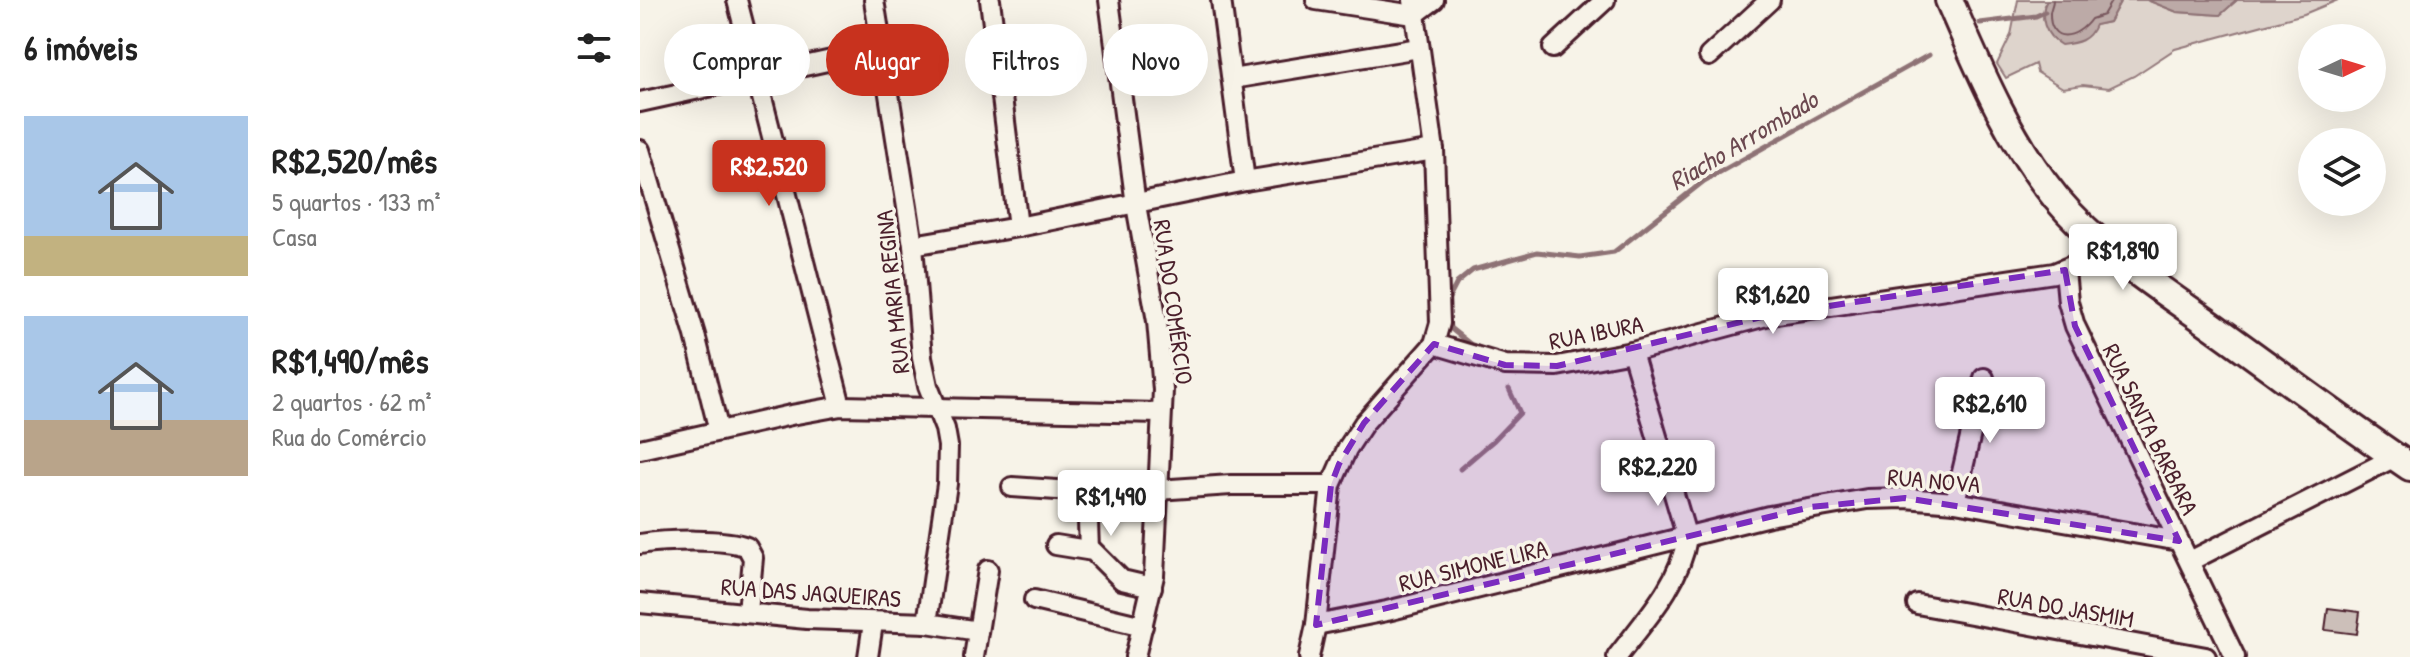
<!DOCTYPE html>
<html lang="pt">
<meta charset="utf-8">
<style>
:root{--surface:#fff;--page:#f6f6f6;--text:#222;--muted:#767676;--accent:#c8321e}
body{margin:0;font-family:"Patrick Hand",sans-serif;background:var(--page);color:var(--text);height:100vh;display:flex;flex-direction:column;font-size:30px;white-space:nowrap}
*{box-sizing:border-box;margin:0}
p{font-size:26px;color:var(--muted)}
.icon{flex:none;width:44px;height:44px;fill:none;stroke:currentColor;stroke-width:2;stroke-linecap:round;stroke-linejoin:round}
.map{position:relative;flex:1;overflow:hidden}
.drawer{display:flex;flex-direction:column;background:var(--surface);width:640px}
.drawer>*{flex:none}
.guide{position:absolute;left:24px;top:24px;width:760px;height:72px;display:flex;gap:16px}
.needle{width:52px;rotate:86deg}
.controls{position:absolute;left:1658px;top:24px;display:grid;gap:16px}
.controls a{display:grid;place-items:center;width:88px;height:88px;border-radius:50%;background:var(--surface);box-shadow:0 8px 32px #0002;font-size:40px}
.price{position:absolute;translate:-50% -68px;padding:0 18px;border-radius:8px;background:#fff;color:#222;font-size:26px;line-height:52px;filter:drop-shadow(0 2px 4px #0008)}
.price::after{content:'';position:absolute;left:50%;top:48px;width:24px;height:18px;margin-left:-12px;background:inherit;clip-path:polygon(0 0,100% 0,50% 100%)}
.price.selected{background:var(--accent);color:#fff}
ul{padding:0;list-style:none}
li{display:flex;align-items:center;gap:24px;height:200px;padding:0 24px}
li span{display:grid;place-items:center;flex:none;width:224px;height:160px;border-radius:0px;color:#555}
li>.icon{margin-inline-start:auto}
span .icon{width:96px;height:96px;fill:#fffc;stroke-width:1}
li b{font-size:34px}
h2{display:flex;justify-content:space-between;align-items:center;height:96px;padding:0 24px;font-size:34px}
.tag{padding:0 28px;border-radius:36px;background:var(--surface);box-shadow:0 8px 32px #0002;font-size:28px;line-height:72px}
.tag.selected{background:var(--accent);color:#fff}
main{display:flex;flex:1;min-height:0}
.map>svg:first-child{display:block}
.green{fill:#ded4cc;stroke:#947a7c;stroke-width:2}
.water{fill:#bcaaa7;stroke:#8e7275;stroke-width:2}
.lines{fill:none;stroke-linecap:round;stroke-linejoin:round}
.shore{stroke:#78575d;stroke-width:2}
.stream{stroke:#8e7275;stroke-width:5}
.building{fill:#ccbfb9;stroke:#4a1f2b;stroke-width:2}
.minor-casing{stroke:#4a1f2b;stroke-width:24}
.secondary-casing{stroke:#4a1f2b;stroke-width:32}
.minor{stroke:#f7f3e8;stroke-width:18}
.secondary{stroke:#f7f3e8;stroke-width:26}
.marked{fill:#7b2cbf;fill-opacity:0.2;stroke:#7b2cbf;stroke-width:6;stroke-dasharray:16 10;stroke-linejoin:round}
.labels{text-anchor:middle;dominant-baseline:central;stroke-width:7;stroke-linejoin:round;paint-order:stroke}
.street-label{font-size:24px;fill:#4a1f2b;stroke:#f7f3e8}
.water-label{font-size:26px;font-style:italic;fill:#6c4950;stroke:#f7f3e8}
</style>
<main>
<section class="drawer">
<h2>6 imóveis<svg class="icon" aria-label="filters" viewBox="0 0 24 24"><path d="M4 7h16M4 17h16"/><circle cx="9" cy="7" r="2"/><circle cx="15" cy="17" r="2"/></svg></h2>
<ul>
<li><span style="background:linear-gradient(#a9c7e8 75%,#c2b280 0)"><svg class="icon" aria-label="home" viewBox="0 0 24 24"><path d="M3 11l9-7 9 7M6 9v11h12V9"/></svg></span><div><b>R$2,520/mês</b><p>5 quartos · 133 m²</p><p>Casa</p></div></li>
<li><span style="background:linear-gradient(#a9c7e8 65%,#b9a48a 0)"><svg class="icon" aria-label="home" viewBox="0 0 24 24"><path d="M3 11l9-7 9 7M6 9v11h12V9"/></svg></span><div><b>R$1,490/mês</b><p>2 quartos · 62 m²</p><p>Rua do Comércio</p></div></li>
</ul>
</section>
<div class="map">
<svg width="1770" height="657" viewBox="0 0 1770 657">
<rect width="100%" height="100%" fill="#f7f3e8"/>
<filter id="ink" filterUnits="userSpaceOnUse"><feTurbulence type="fractalNoise" baseFrequency=".0125" numOctaves="2"/><feDisplacementMap in="SourceGraphic" scale="16" xChannelSelector="R" yChannelSelector="G"/><feConvolveMatrix kernelMatrix="1 2 1 2 8 2 1 2 1" color-interpolation-filters="sRGB"/></filter>
<g filter="url(#ink)">
<polygon class="green" points="1378,0 1407,0 1404,5 1455,25 1469,22 1481,0 1507,0 1537,12 1580,15 1597,0 1698,0 1664,14 1535,49 1494,76 1469,88 1443,85 1423,88 1397,72 1395,64 1366,78 1357,64 1371,35"/>
<g class="water">
<path d="M1407 0H1481L1469 22 1455 25C1449 41 1437 43 1421 45 1405 36 1398 16 1407 0Z"/>
<polygon points="1507,0 1597,0 1580,15 1537,12"/>
</g>
<g class="lines">
<path class="shore" d="M1413 0C1413 5 1410 9 1410 13 1409 45 1437 39 1451 19L1463 15 1472 0"/>
<g class="stream">
<polyline points="1340,23 1396,16 1405,12"/>
<polyline points="807,302 817,283 833,270 897,252 940,257 974,252 1064,181 1289,55"/>
<polyline points="808,312 810,328 830,344 845,350"/>
<polyline points="820,469 854,440 880,413 869,389"/>
</g>
</g>
<polygon class="building" points="1688,608 1720,612 1717,634 1685,630"/>
<g class="lines">
<defs>
<g id="minor">
<polyline points="97,0 201,406"/>
<polyline points="234,0 273,245 282,358 288,386 305,429 308,446 307,484 287,623"/>
<polyline points="350,0 378,227"/>
<polyline points="469,0 496,205 517,321 523,390 514,576 495,657"/>
<polyline points="581,0 605,181"/>
<polyline points="676,0 774,15 794,0"/>
<polyline points="913,48 965,0"/>
<polyline points="1069,56 1130,0"/>
<polyline points="592,79 779,48"/>
<polyline points="0,102 242,49"/>
<polyline points="0,150 55,335 79,431"/>
<polyline points="273,245 378,227 605,181 794,150"/>
<polyline points="1425,270 1428,302 1435,326 1595,657"/>
<polyline points="794,344 865,365 917,366 992,352 1130,315 1414,273 1436,264 1460,243"/>
<polyline points="0,449 151,415 201,406 521,413"/>
<polyline points="372,487 447,492 449,550"/>
<polyline points="517,490 591,485 691,485"/>
<polyline points="1315,502 1344,378"/>
<path d="M0 544C25 540 85 538 107 547L113 558 108 612"/>
<polyline points="416,545 453,551 482,580 512,587"/>
<polyline points="1550,561 1755,457"/>
<polyline points="394,600 503,626"/>
<polyline points="0,603 167,619 287,623 338,631"/>
<polyline points="1277,604 1566,657"/>
<polyline points="676,625 747,611 1129,516 1227,499 1265,498 1315,502 1539,541"/>
<polyline points="228,657 233,623"/>
<polyline points="334,657 348,570"/>
<polyline points="669,657 676,625 691,485 707,449 724,423 794,344 800,323 794,150 773,0"/>
<path d="M977 657C1004 621 1040 584 1047 538L992 352"/>
</g>
<path id="secondary" d="M1309 0C1339 69 1368 139 1416 198 1462 253 1524 291 1581 332 1644 377 1706 424 1770 467"/>
</defs>
<use href="#minor" class="minor-casing"/>
<use href="#secondary" class="secondary-casing"/>
<use href="#minor" class="minor"/>
<use href="#secondary" class="secondary"/>
</g>
</g>
<path class="marked" d="M1425 270 1435 326 1539 541 1265 498 1171 507 676 625 691 485 699 464 724 423 794 344 865 365 917 366 1130 315Z"/>
<g class="labels">
<g class="street-label">
<text transform="translate(252 292) rotate(-96)">RUA MARIA REGINA</text>
<text transform="translate(534 302) rotate(82)">RUA DO COMÉRCIO</text>
<text transform="translate(956 332) rotate(-11)">RUA IBURA</text>
<text transform="translate(1511 429) rotate(64)">RUA SANTA BARBARA</text>
<text transform="translate(1294 480) rotate(5)">RUA NOVA</text>
<text transform="translate(833 565) rotate(-14)">RUA SIMONE LIRA</text>
<text transform="translate(171 592) rotate(4)">RUA DAS JAQUEIRAS</text>
<text transform="translate(1426 607) rotate(10)">RUA DO JASMIM</text>
</g>
<g class="water-label">
<text transform="translate(1103 140) rotate(-31)">Riacho Arrombado</text>
</g>
</g>
</svg>
<div class="controls">
<a><svg class="needle" viewBox="-14 -14 28 28"><path d="M0-13l5 13h-10z" fill="#e53935"/><path d="M0 13l5-13h-10z" fill="#767676"/></svg></a>
<a><svg class="icon" aria-label="layers" viewBox="0 0 24 24"><path d="M12 4l9 5-9 5-9-5zM3 14l9 5 9-5"/></svg></a>
</div>
<b class="price selected" style="left:129px;top:208px">R$2,520</b>
<b class="price" style="left:1483px;top:292px">R$1,890</b>
<b class="price" style="left:1133px;top:336px">R$1,620</b>
<b class="price" style="left:1350px;top:445px">R$2,610</b>
<b class="price" style="left:1018px;top:508px">R$2,220</b>
<b class="price" style="left:471px;top:538px">R$1,490</b>
<div class="guide">
<a class="tag">Comprar</a>
<a class="tag selected">Alugar</a>
<a class="tag">Filtros</a>
<a class="tag">Novo</a>
</div>
</div>
</main>
